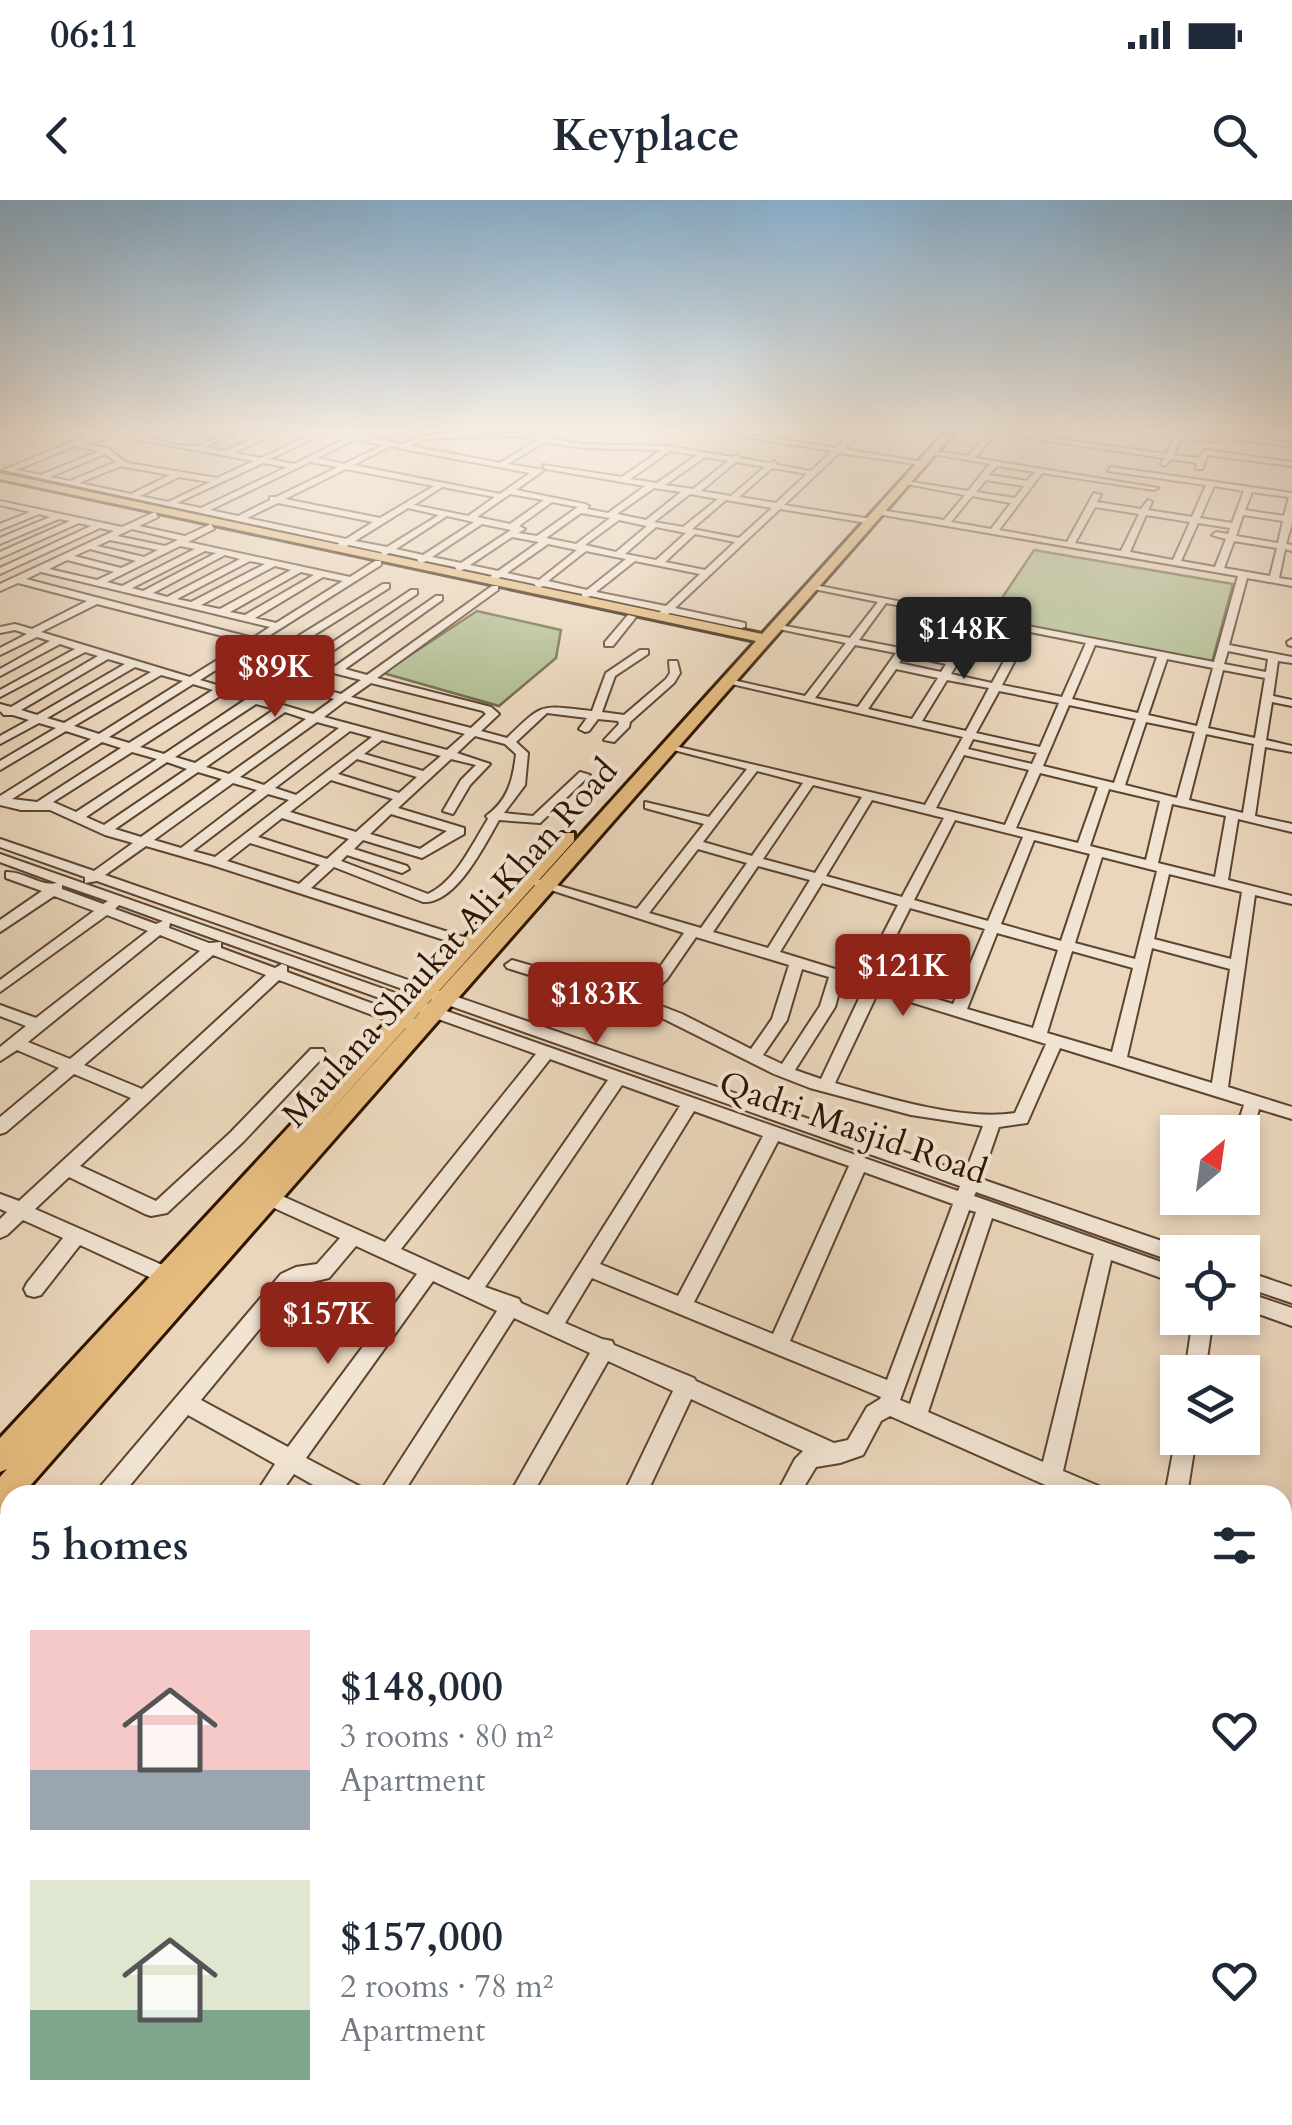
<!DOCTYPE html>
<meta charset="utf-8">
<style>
:root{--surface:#fff;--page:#f2f2f3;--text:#1f2937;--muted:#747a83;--accent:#8f2418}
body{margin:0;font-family:Cardo,serif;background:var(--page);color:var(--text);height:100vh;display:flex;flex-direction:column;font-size:38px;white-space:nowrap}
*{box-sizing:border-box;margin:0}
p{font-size:32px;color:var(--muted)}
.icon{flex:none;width:55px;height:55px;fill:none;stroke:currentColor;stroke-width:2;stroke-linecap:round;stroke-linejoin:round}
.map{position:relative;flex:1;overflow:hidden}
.panel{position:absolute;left:0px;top:1285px;width:1292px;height:640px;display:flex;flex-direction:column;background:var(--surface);border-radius:30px 30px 0 0;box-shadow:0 5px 15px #0003}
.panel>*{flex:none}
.needle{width:65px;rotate:29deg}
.controls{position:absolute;left:1160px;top:915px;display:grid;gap:20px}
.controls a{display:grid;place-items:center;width:100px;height:100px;border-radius:0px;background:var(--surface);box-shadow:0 5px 15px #0003;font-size:50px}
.price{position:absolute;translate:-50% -85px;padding:0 22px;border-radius:10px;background:var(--accent);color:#fff;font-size:32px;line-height:65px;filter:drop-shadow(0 2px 5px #0008)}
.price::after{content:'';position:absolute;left:50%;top:60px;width:30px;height:22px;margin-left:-15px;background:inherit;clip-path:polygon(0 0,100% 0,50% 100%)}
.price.selected{background:#222;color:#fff}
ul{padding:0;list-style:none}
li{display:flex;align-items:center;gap:30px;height:250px;padding:0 30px}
li span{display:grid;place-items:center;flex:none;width:280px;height:200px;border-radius:0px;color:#555}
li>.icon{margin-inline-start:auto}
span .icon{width:120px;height:120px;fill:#fffc;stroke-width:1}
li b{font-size:42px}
h2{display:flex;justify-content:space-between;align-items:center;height:120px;padding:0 30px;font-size:42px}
.status{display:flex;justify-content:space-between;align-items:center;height:70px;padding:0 50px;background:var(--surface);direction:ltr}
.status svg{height:28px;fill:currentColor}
header{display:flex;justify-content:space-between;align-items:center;height:130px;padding:0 30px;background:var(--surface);font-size:45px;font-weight:600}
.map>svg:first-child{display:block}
.green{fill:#b1bf94;stroke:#706a4a;stroke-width:2.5}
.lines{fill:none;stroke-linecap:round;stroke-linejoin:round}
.minor-casing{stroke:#5d442f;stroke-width:4}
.major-casing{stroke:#2e1400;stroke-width:6}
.minor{fill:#f1e4d3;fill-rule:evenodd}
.major{fill:#e5bb7e;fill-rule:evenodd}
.labels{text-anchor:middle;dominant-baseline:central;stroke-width:8;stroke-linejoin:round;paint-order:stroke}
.street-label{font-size:35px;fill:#2e1400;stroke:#f1e4d3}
</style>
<div class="status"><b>06:11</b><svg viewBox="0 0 49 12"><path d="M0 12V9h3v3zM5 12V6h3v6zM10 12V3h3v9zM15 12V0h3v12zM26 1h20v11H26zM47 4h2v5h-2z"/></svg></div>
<header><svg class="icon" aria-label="back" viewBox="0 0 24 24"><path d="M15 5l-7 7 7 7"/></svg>Keyplace<svg class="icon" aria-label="search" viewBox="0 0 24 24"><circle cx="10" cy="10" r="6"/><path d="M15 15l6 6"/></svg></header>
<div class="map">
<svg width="1292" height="1925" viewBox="0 0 1292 1925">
<rect width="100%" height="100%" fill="#ead6bc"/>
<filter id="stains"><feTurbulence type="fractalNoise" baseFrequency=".002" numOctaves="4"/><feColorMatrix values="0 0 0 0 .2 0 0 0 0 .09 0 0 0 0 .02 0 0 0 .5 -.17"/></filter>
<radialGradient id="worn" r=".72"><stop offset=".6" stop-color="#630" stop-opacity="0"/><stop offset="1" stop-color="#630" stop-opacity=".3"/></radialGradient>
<g class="green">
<polygon points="1034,350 1233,384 1212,462 988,419"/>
<polygon points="477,411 561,430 556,458 499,506 383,473"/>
<polygon points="248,1915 479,1915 497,1925 227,1925"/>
</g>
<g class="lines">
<defs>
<g id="minor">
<path d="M111 233C138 233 173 247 195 246 209 244 220 233 235 233L205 247 225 251 265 233H275L234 253 261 258 314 233H324L270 259 294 264 357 233H367L362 236 403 244 423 235 519 233 582 244 668 246 732 257 737 255 740 258 769 263 774 261 777 265 811 271 832 251 721 233H739L836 248 845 239 817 233 849 236 860 233 844 249 927 263 923 265 839 253 784 305 871 319 874 324 780 309 675 408 745 423V427L741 428 670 413 664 416 659 413 661 411 591 396 582 398V394L543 386 538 388 534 384 501 377 494 381 489 378 492 375 464 369 458 372 455 367 426 361 420 364 417 359 389 353 384 356 381 352 349 345 342 348 338 345 339 343 3 270 71 242ZM118 236 254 261 217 278 127 263 107 248 84 244ZM513 236 537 240 500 263 411 246 424 239ZM355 239 383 245 344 264 317 258ZM545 242 582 248 661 250 622 277 543 265 546 269 645 286 608 313 587 309 589 306 585 304 516 290 544 270 508 264ZM75 246 99 251 41 275 16 270ZM391 246 403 249 530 273 500 294 353 265ZM670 251 697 255 657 283 630 279ZM105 254 116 262 70 281 50 277ZM705 257 728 261 693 289 665 285ZM310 262 338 267 276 297H270V300L238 316 210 310ZM736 262 765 267 731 296 701 291ZM263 263 287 267 201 308 177 303ZM121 266 125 267 170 275 131 294 79 283ZM772 268 807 274 776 303 739 297ZM346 269 434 286 380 318 285 299ZM179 277 210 282 168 302 140 296ZM442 287 495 297 468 316 414 305ZM654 288 681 292 646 320 617 314ZM510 294 544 300 510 324 477 317ZM690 294 718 299 683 327 654 322ZM726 300 772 308 739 338 692 329ZM552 302 578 307 537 336 518 333 525 329 519 326ZM278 303 373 322 346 339 247 318ZM408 308 439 315 387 347 355 341ZM581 313 610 318 576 344 546 338ZM447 316 474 322 423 355 396 349ZM619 320 647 326 616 352 585 345ZM482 324 511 330 461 363 432 357ZM656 327 686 333 656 360 625 354ZM695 334 735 342 705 370 665 362ZM512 337 539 342 498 371 470 365ZM548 344 577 350 539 380 507 373ZM586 351 626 359 587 390 548 381ZM635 361 700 374 666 406 596 392Z"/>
<path d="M989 233H1015L1166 254 1174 237 1158 233H1183L1221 240 1217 242 1181 238 1173 255 1199 258 1205 250 1292 262V266L1208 255 1202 269H1196L1197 263 1171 259 1165 266 1161 264 1164 258 996 233 975 258 1158 288 1154 290 1042 273 999 330 1067 342 1094 293 1101 295 1097 302 1141 309 1148 300 1152 302 1148 310 1192 317 1206 285 1108 271 1111 267 1292 293V323L1286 344 1292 345V351L1285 349 1279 378 1292 380V386L1247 378 1229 445 1292 457V463L1278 461 1273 496 1292 500V506L1272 502 1266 540 1292 546V552L1265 547 1255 616 1292 624V632L1238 619 1228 680 1292 696V704L1255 695 1228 887 1292 907V919L1259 909 1251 939 1242 945V932H1235L1244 905 1060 848 1027 923 999 927 981 979 1185 1049 1186 1052H1178V1063L976 992 974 996 1178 1068V1084L1111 1060 1063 1271 1101 1287 1104 1295H1068L890 1216 881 1221 863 1255 840 1263 816 1267 799 1295H776L795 1259 803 1251 691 1199 646 1295H623L673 1191 608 1161 532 1295H509L590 1153 514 1118 402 1295H378L497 1111 433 1081 306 1258 361 1287 364 1295H331L294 1274 279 1295H255L275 1264 188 1215 122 1295H97L100 1287 281 1074 296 1067 317 1064 340 1038 261 1002 258 997 261 992H273L385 1042 536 854 170 723 169 728 209 743 221 742V748L275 768 282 764 287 766V772L417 820 420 824 417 828H407L279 780 80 966 156 1001 231 932 311 849H323L325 853 323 857 243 942 167 1013 151 1016 145 1014 69 977 35 1009 185 1075 188 1081 185 1087 178 1089 171 1087 80 1045 41 1095 34 1097 27 1095 24 1089 27 1083 63 1038 23 1020 7 1035 0 1038V1019L7 1012 0 1009V994L19 1001 131 898 74 874 6 932 0 934V917L59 868 17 850 0 861V847L26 826 0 816V805L36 818 148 731 107 715 0 792V780L94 711 54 696 0 732V720L42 691 6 678V672C24 671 40 687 57 683L0 662V654L958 991 960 986 97 681 85 683V677L0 647V639L94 671 133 643 105 635 50 610H21L0 605V596L91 539 66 531 0 570V561L56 528 39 523 0 544V536L29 520 13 515H4L0 511V504L11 507 98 456 85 452 0 497V490L75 449 60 444 0 476V469L50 441 37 437 0 455V448L27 434 15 430 0 433V427L15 424 32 429 87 401 18 383 0 391V384L114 331 100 328 0 374V368L91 326 79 323 0 358V352L70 321 59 319 0 344V338L50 317 39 314 0 330V324L30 312 0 305V301L122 327 155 312 158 317 139 326 185 336 211 324 214 329 188 342 350 377 375 361H381V365L253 446 274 451 383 384H389V388L284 454 306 460 411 390H417V394L316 462 334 467 436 396H442V400L345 469 367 475 492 386H498V390L377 478 491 507 499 514 481 531 507 538C545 501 540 506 592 511L606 473 640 450H648V454L615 476 602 512 624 515 666 479 670 473 669 461H677L680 473 674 483 630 522 629 527 614 542 604 540 619 524 618 521 598 519 589 531 585 532 579 529 587 518 547 513 516 542 528 553 525 585 504 613 533 616 580 572 590 575 540 623 499 620C484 646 456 704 423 702L334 667 311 688 476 741V747H466L212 665 146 646 105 675 965 973 983 926 911 915 810 888 774 874 654 814 507 768 505 765 512 760 633 795 657 771 684 733 526 682 533 678 637 709 704 624 645 608V602L709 617 747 569 666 548V544L925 605 963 537 723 482 728 479 805 496 846 443 774 428V424L850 438 878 402 809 388V384L1214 462 1238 376 877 314 880 310 944 320 965 295 901 283 905 281 968 291 990 264 928 253 932 251 968 256ZM997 266 1035 272 1027 281 989 275ZM986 280 1024 286 1015 298 976 292ZM1214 286 1244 291 1232 323 1200 318ZM1252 292 1289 297 1284 316 1245 310ZM972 296 1011 303 991 329 951 322ZM1095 307 1139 314 1121 351 1075 343ZM1146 315 1190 322 1173 360 1130 352ZM1243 315 1283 321 1278 343 1236 336ZM1198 323 1230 328 1228 334 1216 332 1212 335 1226 339 1215 367 1181 361ZM132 329 178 340 165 346 117 336ZM110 340 158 350 144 357 97 346ZM1234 341 1277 348 1270 376 1224 368ZM180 346 195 349 122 386 107 382ZM90 349 136 361 121 368 74 356ZM205 351 216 353 143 391 132 388ZM225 355 240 359 167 397 153 393ZM67 360 114 372 97 380 49 369ZM250 361 265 364 191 402 177 399ZM275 366 291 370 220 409 201 405ZM41 372 270 427 253 438 26 379ZM301 372 314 375 245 415 230 412ZM323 377 343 381 276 423 255 418ZM886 403 926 411 900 448 859 440ZM97 404 246 442 190 477 41 432ZM934 413 973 421 950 458 909 450ZM982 422 1021 430 992 483 951 474ZM1030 432 1086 443 1062 497 1002 485ZM855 445 896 453 858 507 815 498ZM1095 445 1157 457 1138 513 1072 499ZM246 451 361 480 341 494 226 463ZM1228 451 1268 459 1266 472 1224 464ZM905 455 946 464 941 472 899 463ZM108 459 125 464 37 515 21 510ZM1167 459 1213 468 1197 526 1148 515ZM135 467 151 472 64 523 47 518ZM219 468 334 499 313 514 230 489 231 484 220 486 200 480ZM896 469 938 478 912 519 868 509ZM1223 470 1265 478 1255 538 1208 528ZM161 475 183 481 99 534 74 526ZM947 480 989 488 966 531 922 521ZM371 483 483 511 486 514 471 528 351 497ZM193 484 213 490 129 543 109 537ZM999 491 1059 503 1040 547 976 533ZM223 494 245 500 164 554 140 547ZM345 501 465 534 447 550 324 517ZM256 504 275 509 195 563 175 557ZM1069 505 1136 519 1114 583 1043 566ZM285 512 306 519 229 574 206 567ZM317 522 339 528 264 585 240 577ZM1146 522 1195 532 1177 598 1125 585ZM350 531 372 537 296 595 275 588ZM1206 534 1254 544 1243 613 1189 600ZM475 536 505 544 516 554C513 580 508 600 486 616L488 619C472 644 456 681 428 694L341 661 347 655 402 673 409 669 407 666 354 649 363 640 422 658 464 634V628L398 608 451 559 476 565 461 580 443 611 453 614 470 585 490 564 457 553ZM973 539 1037 553 1032 564 968 549ZM382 540 441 556 423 571 364 554ZM102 542 121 548 37 602 12 599ZM132 552 157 559 76 612 53 602ZM964 555 1029 570 1005 625 936 608ZM357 559 417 577 399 593 338 574ZM167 562 187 569 104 625 86 617ZM757 571 803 583 752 656 703 642ZM198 572 222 579 141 637 115 629ZM1040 573 1098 587 1078 643 1016 628ZM331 580 393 599 356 632 290 612ZM233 583 257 590 181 648 154 640ZM813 585 862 597 815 673 763 659ZM1109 589 1160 601 1146 660 1090 646ZM268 594 289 600 215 657 193 651ZM872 600 944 618 902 697 826 676ZM1172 604 1226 616 1215 677 1158 663ZM391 614 447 631 420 649 370 634ZM282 618 349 639 327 659 258 637ZM955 620 1023 637 988 721 914 700ZM1034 640 1090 654 1061 741 1001 724ZM250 643 320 665 299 684 227 661ZM698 649 747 663 701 728 649 713ZM1102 657 1157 671 1135 759 1075 743ZM758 666 810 680 768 748 713 732ZM1169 674 1242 692 1231 759 1154 739ZM822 683 898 705 861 777 780 752ZM62 685 108 701 103 704 62 689ZM119 705 163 721 156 724 115 709ZM910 708 985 729 953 804 874 780ZM997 733 1058 750 1033 828 967 809ZM160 735 200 751 70 859 28 842ZM696 737 789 765 772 819 751 849 682 814 646 800 667 779ZM1152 748 1230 769 1212 883 1127 857ZM1072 751 1133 768 1112 852 1047 833ZM213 755 266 775 142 889 84 865ZM802 769 829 777 820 806 782 864 763 855 787 820ZM842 781 864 788 821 879 795 870 835 807ZM878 792 1046 844 1015 913C962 921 887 898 835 883ZM550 859 608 880 469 1080 401 1049ZM622 885 680 906 548 1115 521 1103 519 1099 485 1087ZM694 911 763 936 678 1096 600 1064ZM778 941 849 966 773 1134 694 1102ZM864 972 953 1004 887 1180 790 1141ZM969 1010 976 1012 910 1204 900 1200ZM992 1018 1094 1054 1043 1262 928 1212ZM356 1046 417 1074 288 1247 201 1200 295 1086 329 1078ZM592 1078 881 1197 880 1199 867 1207 848 1240 834 1243 696 1181 694 1178 614 1145 612 1141 602 1139 565 1123Z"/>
<polygon points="1216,233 1292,243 1292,247 1219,237"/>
<polygon points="628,415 636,417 613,446 605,446 605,442"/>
<polygon points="1292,439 1292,446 1288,445 1287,442"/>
<polygon points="1242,1070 1292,1087 1292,1103 1242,1086"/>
<polygon points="1242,1091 1292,1108 1292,1126 1242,1108"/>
<polygon points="1193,1118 1213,1118 1205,1172 1185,1172"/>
<polygon points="1177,1231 1178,1238 1196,1238 1187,1295 1165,1295"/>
<polygon points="1282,1367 1292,1370 1292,1394 1282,1390"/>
<polygon points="0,1383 10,1387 10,1412 0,1408"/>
<polygon points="0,1419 10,1423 10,1450 0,1446"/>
<polygon points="1292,1558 1292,1749 1282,1753 1282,1562"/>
<polygon points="1282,1908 1285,1925 1253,1925 1255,1915 1282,1915"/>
<polygon points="722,1915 763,1915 768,1925 726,1925"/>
<polygon points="798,1915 840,1915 845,1925 802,1925"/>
<polygon points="898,1915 928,1915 927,1925 895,1925"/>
<polygon points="1069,1915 1099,1915 1098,1925 1066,1925"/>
</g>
<polygon id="major" points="944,233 954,233 22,1295 10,1295 10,1308 0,1312 0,1277 7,1269 0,1272 0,1238 562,633 574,633 574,641 301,944 756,441 0,279 0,273 762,434"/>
</defs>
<use href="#minor" class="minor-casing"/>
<use href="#major" class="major-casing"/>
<use href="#minor" class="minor"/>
<use href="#major" class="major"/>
</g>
<linearGradient id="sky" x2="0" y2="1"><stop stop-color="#8ab5d6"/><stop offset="0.46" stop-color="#f6ede1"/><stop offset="1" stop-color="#f6ede1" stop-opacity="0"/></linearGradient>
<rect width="1292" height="502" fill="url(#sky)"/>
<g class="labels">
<g class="street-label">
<text transform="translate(450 743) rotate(-48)">Maulana Shaukat Ali Khan Road</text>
<text transform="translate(853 928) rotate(19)">Qadri Masjid Road</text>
</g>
</g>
<rect width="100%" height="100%" filter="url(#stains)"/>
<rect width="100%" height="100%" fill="url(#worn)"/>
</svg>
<div class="controls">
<a><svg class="needle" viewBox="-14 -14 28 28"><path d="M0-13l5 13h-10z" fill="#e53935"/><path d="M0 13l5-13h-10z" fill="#747a83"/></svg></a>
<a><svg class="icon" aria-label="locate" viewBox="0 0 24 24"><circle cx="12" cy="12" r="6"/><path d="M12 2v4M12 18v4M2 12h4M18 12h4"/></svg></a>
<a><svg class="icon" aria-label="layers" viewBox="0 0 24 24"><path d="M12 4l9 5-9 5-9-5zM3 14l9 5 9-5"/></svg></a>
</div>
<b class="price selected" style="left:964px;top:482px">$148K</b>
<b class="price" style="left:275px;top:520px">$89K</b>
<b class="price" style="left:903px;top:819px">$121K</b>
<b class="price" style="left:596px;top:847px">$183K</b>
<b class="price" style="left:328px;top:1167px">$157K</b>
<section class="panel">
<h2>5 homes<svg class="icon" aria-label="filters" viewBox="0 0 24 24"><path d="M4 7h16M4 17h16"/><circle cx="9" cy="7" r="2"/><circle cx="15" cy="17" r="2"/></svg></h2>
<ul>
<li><span style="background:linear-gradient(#f6c9c9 70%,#9aa5b1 0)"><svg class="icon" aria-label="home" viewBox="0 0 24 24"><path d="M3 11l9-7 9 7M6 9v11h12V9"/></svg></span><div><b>$148,000</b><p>3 rooms · 80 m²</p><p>Apartment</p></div><svg class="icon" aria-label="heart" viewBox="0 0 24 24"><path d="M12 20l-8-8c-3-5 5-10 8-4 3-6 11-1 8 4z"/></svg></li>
<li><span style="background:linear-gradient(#dfe7d0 65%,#7fa58c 0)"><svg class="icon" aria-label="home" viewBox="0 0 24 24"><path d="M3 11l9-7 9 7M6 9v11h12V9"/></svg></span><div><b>$157,000</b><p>2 rooms · 78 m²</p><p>Apartment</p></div><svg class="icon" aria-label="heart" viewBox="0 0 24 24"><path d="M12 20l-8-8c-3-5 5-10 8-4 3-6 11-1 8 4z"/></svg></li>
</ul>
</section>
</div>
